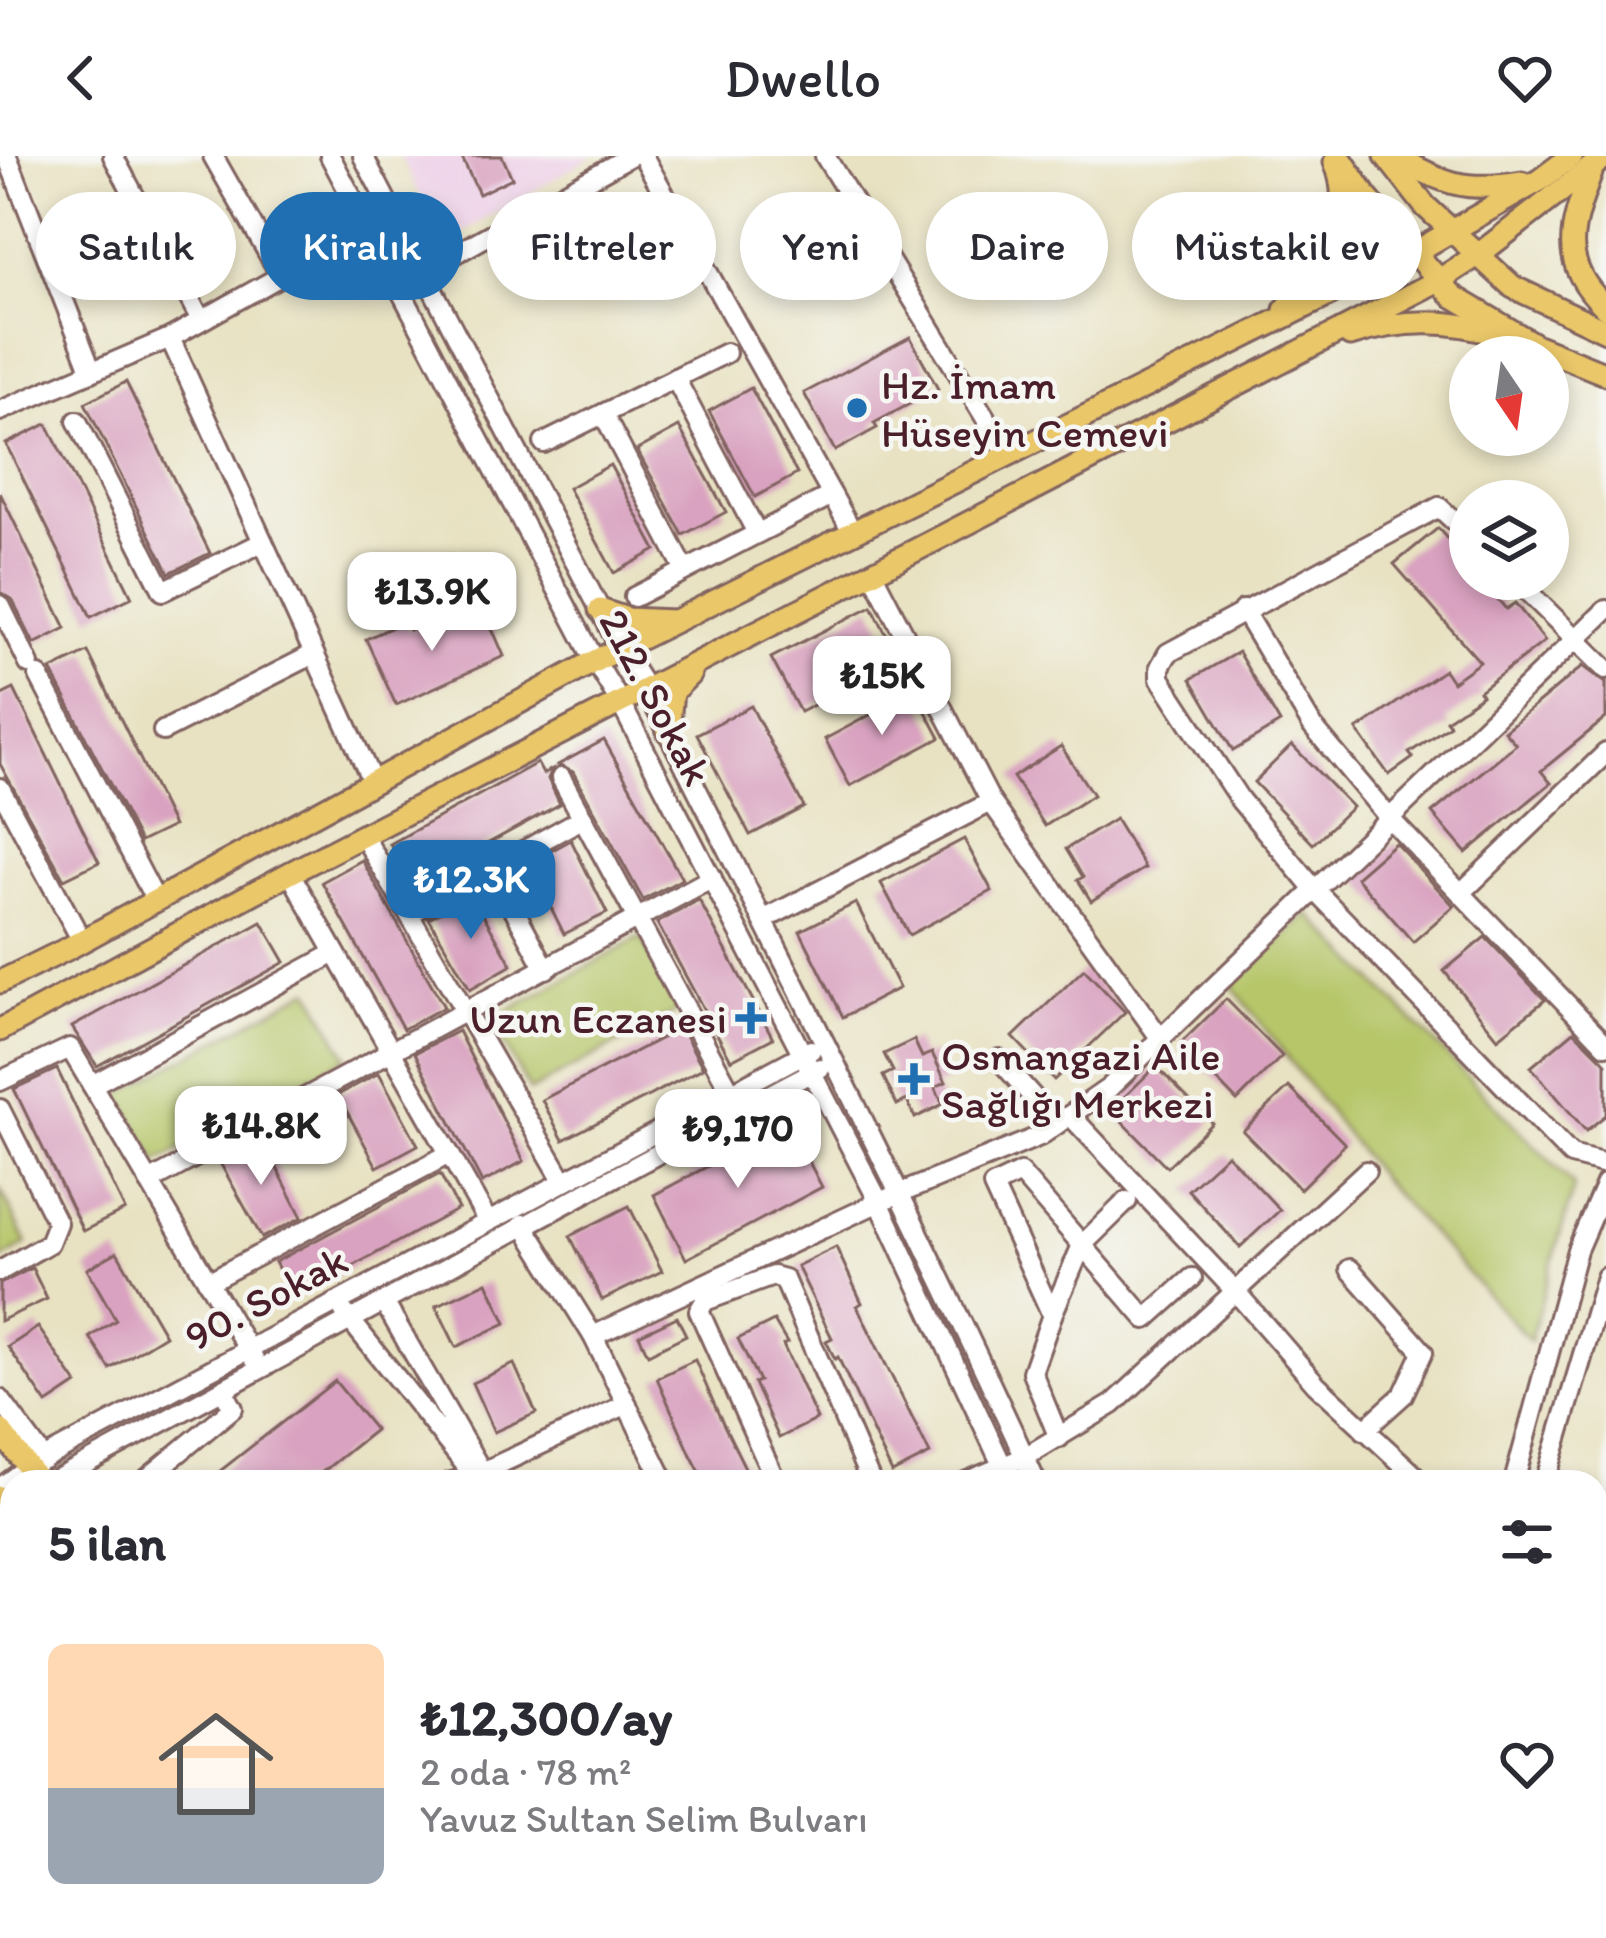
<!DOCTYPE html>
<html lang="tr">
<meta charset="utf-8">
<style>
:root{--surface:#fff;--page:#f2f2f3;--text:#2b2b33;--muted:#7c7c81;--accent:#1f6fb2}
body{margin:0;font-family:Itim,sans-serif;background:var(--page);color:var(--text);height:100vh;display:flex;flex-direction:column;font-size:45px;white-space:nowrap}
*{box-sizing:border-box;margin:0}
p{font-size:39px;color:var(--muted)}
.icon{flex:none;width:66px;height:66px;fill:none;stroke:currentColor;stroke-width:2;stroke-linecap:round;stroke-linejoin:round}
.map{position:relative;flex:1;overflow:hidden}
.sheet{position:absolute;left:0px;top:1314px;width:1608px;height:468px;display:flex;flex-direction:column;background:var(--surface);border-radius:36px 36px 0 0;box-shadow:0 6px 18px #0003}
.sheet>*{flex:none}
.guide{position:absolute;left:36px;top:36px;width:1536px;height:108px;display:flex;gap:24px}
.needle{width:78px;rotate:167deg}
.fabs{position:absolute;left:1449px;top:180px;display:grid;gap:24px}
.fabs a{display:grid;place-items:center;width:120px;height:120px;border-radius:50%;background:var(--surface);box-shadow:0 6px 18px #0003;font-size:60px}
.price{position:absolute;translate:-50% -102px;padding:0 27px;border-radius:24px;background:#fff;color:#222;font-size:39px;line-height:78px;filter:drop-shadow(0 3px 6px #0008)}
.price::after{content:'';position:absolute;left:50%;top:72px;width:36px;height:27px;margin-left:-18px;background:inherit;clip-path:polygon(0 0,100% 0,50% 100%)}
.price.on{background:var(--accent);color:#fff}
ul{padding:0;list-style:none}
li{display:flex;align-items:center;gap:36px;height:300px;padding:0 48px}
li span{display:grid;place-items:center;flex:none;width:336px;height:240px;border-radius:18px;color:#555}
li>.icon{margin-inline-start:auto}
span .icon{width:144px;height:144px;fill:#fffc;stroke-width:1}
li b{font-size:51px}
h2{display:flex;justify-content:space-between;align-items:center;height:144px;padding:0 48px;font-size:51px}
.chip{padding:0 42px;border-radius:54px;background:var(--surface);box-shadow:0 6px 18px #0003;font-size:42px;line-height:108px}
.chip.on{background:var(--accent);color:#fff}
header{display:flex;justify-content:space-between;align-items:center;height:156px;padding:0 48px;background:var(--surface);font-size:54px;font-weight:600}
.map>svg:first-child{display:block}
.built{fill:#eed0e8}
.green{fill:#b6c669;stroke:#80724a;stroke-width:3}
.building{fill:#d9a2c0}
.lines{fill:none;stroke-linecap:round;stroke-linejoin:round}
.minor-casing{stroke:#816360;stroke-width:24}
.major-casing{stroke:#816360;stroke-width:27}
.minor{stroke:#fff;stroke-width:18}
.major{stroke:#eac769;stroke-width:21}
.poi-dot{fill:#1f6fb2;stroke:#f6f6f2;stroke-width:4.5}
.labels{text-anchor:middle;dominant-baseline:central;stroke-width:9;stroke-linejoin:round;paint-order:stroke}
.poi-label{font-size:42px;fill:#4a1f2b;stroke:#f6f6f2;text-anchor:start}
.street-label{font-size:42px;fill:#4a1f2b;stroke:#f6f6f2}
</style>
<header><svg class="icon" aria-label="back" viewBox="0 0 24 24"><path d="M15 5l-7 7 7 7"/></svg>Dwello<svg class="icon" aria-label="heart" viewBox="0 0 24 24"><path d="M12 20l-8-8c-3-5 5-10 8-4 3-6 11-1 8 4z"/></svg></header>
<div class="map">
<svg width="1606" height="1782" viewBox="0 0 1606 1782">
<rect width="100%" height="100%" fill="#f6f6f2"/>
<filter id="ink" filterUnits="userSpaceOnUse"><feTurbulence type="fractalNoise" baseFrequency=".00833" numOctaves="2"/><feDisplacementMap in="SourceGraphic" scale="24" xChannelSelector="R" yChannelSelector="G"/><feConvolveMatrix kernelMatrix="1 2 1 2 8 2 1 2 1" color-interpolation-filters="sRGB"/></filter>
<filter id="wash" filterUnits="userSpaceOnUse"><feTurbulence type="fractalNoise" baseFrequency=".004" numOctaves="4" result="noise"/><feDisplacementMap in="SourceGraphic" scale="48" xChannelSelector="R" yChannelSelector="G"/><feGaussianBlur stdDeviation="2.7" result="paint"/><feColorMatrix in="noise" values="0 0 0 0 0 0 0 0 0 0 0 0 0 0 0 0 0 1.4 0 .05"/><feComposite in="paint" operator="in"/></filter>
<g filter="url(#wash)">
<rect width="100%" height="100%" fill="#e8e2c2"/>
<polygon class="built" points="400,0 593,0 444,87"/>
<g class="green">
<polygon points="1309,758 1574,1030 1530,1185 1380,1022 1232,830"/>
<polygon points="641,781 678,855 530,935 491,864"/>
<polygon points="310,833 347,901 157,1006 119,938"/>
<polygon points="0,1032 27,1088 0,1104"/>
<polygon points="7,1546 12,1553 12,1675 0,1660 0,1552"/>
</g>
<g id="blocks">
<g class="building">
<polygon points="461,0 502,0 512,22 479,38"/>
<polygon points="910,181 938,233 874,267 877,272 835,295 804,237"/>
<polygon points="126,226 210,397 169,417 85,247"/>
<polygon points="751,232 797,318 755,341 709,255"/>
<polygon points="47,268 132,441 91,461 6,288"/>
<polygon points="679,271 726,356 683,379 637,294"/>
<polygon points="610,309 656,394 614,417 568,332"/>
<polygon points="0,337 66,472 34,488 12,443 0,436"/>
<polygon points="1438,372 1470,410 1470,423 1481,423 1506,453 1515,447 1545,485 1479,535 1482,539 1446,564 1450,569 1409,597 1413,602 1389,619 1357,574 1444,514 1452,526 1480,506 1394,408"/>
<polygon points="872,450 900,505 800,556 771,502"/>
<polygon points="485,456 504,500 396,549 366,483 406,465 409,474 436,462 442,475"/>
<polygon points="88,496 173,670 140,686 51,514"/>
<polygon points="1238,496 1280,567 1233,595 1191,523"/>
<polygon points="1583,510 1606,527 1606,562 1541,615 1551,627 1466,697 1432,657 1516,588 1504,575"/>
<polygon points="14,533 99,706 64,723 0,608 0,540"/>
<polygon points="915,535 940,582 850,630 825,583"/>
<polygon points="751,550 804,651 750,679 697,578"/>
<polygon points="604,584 682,723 643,744 573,616 558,609"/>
<polygon points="1292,589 1352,651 1313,688 1254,626"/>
<polygon points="1061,590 1093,639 1045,670 1013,621"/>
<polygon points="537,607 543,618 552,613 548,623 560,648 412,729 390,688"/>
<polygon points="1115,663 1145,712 1091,745 1078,724 1083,721 1066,693"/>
<polygon points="964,683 992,735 909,779 881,727"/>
<polygon points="571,684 607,757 564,778 529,707"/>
<polygon points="1395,687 1454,750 1413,786 1356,721"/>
<polygon points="362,704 444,851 403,873 322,726"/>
<polygon points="472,739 512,809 470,833 429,762"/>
<polygon points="699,744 773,882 731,904 657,767"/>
<polygon points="856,747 899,832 843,861 800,775"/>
<polygon points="262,766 285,806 97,910 72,871"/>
<polygon points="1485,781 1545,844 1498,882 1444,815"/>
<polygon points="1084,813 1125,856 1054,924 1013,881"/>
<polygon points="1226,843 1282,900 1237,945 1181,887"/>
<polygon points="681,872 703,912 563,984 542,944"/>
<polygon points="458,875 524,1005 482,1027 415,897"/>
<polygon points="1574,875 1606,907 1606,959 1586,975 1531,911"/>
<polygon points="914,884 922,901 932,897 946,926 935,931 943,948 915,962 907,944 897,949 883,920 893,915 884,898"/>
<polygon points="1156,910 1212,967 1167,1011 1111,954"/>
<polygon points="57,913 125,1054 83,1075 14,933"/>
<polygon points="379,917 418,989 377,1011 338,939"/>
<polygon points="1289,931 1345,988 1300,1033 1243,975"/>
<polygon points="789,967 822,1031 686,1103 654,1039"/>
<polygon points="262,983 302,1061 262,1082 219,1005"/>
<polygon points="1227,998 1280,1054 1240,1091 1188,1034"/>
<polygon points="440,1018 458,1053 294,1142 275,1106"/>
<polygon points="629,1050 662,1115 602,1144 570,1080"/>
<polygon points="836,1091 862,1147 857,1150 930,1298 892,1317 838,1201 835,1203 826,1185 832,1182 797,1110"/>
<polygon points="117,1096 165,1179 110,1213 90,1181 116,1164 87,1113"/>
<polygon points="32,1112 47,1143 0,1165 0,1128"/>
<polygon points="487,1126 506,1167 456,1191 436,1150"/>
<polygon points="677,1161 686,1179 648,1198 639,1179"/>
<polygon points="774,1165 787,1187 783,1189 817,1263 779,1282 754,1227 759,1225 738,1183"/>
<polygon points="38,1171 77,1228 47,1248 8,1191"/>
<polygon points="695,1204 719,1259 752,1326 705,1326 691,1299 657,1222"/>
<polygon points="514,1208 536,1257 494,1276 472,1227"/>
<polygon points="335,1225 375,1274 310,1326 206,1326"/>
</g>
</g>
</g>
<g filter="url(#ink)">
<use href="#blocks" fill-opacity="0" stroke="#816360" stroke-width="3"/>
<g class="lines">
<defs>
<g id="minor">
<polyline points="7,0 92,216"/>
<polyline points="113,0 201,164"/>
<polyline points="213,0 281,120"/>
<polyline points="330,0 595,505 620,546 879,1046 1010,1326"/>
<path d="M363 0 620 492 646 533C779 796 914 1058 1036 1326"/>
<polyline points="643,0 852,375"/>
<polyline points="825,0 1007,297"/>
<polyline points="423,116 630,0"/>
<polyline points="170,182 373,627"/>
<polyline points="675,222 757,377"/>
<polyline points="0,255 170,182 377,66"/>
<polyline points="603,258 685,414"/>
<polyline points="77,265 163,435 263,386"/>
<polyline points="544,287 726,197"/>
<polyline points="1470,380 1439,351 1168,497 1160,511 1160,522 1240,644 1315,734 1571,999 1606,1008"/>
<polyline points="872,416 991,646 1161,883"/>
<polyline points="1515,423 1606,513"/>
<polyline points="634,441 832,339"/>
<polyline points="0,449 29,508"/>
<polyline points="1243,454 1313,571 1390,663 1606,889"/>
<polyline points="39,520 156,745"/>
<polyline points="163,575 314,498"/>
<polyline points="561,622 731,936"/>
<polyline points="0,632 82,785"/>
<polyline points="363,679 563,1024"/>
<polyline points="492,712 546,813"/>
<polyline points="290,717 487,1064"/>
<polyline points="1461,737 1606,597"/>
<polyline points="409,758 583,662"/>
<polyline points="763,764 991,646"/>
<polyline points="999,903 1057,968"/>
<polyline points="0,925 70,892 254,1203"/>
<polyline points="92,929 335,797"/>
<polyline points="0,953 57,1067 49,1087 0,1115"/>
<polyline points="1070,959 1236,1136 1316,1228 1422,1326"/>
<polyline points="149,1026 712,722"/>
<polyline points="523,1068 593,1180 665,1326"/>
<polyline points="1350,1113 1423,1196 1403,1239 1364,1274"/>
<polyline points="208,1126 449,998"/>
<polyline points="384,1146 482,1316"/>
<polyline points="344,1156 479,1326"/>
<polyline points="1052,1159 1082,1089 1127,1045"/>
<polyline points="593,1180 879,1046 1040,980 1109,932 1606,454"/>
<polyline points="0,1243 44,1303"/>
<polyline points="1059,1282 1032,1216 1052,1159 993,1030 1020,1017 1146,1163 1192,1122"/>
<path d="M52 1326C308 1188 562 1047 820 912"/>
<polyline points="143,1326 233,1252 223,1234"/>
<polyline points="451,1326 474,1320 627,1248"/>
<polyline points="776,1326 699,1155 705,1145 773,1120 784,1123 871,1326"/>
<polyline points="965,1326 1025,1301 1113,1248 1366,1015"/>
<polyline points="1514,1326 1577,1094 1606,1027"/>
<polyline points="1545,1326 1606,1121"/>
<polyline points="0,1332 28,1311 811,894"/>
<polyline points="1596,1449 1606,1455"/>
<polyline points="0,1533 12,1536"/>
<polyline points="1596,1635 1606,1646"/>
<polyline points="0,1722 12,1742"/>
<polyline points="29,1770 37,1782"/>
<polyline points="212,1770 220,1782"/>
<polyline points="313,1770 323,1782"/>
<polyline points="452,1770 461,1782"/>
<polyline points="752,1770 759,1782"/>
<polyline points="889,1770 895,1782"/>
<polyline points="996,1770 1002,1782"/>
<polyline points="1094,1770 1100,1782"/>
<polyline points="1213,1770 1219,1782"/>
<polyline points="82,1782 98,1770"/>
<polyline points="140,1782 152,1770"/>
<polyline points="1162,1782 1189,1770"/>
<polyline points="1242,1782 1265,1770"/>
</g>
<g id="major">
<polyline points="1339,0 1367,42 1453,140 1537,190 1606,218"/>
<polyline points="1386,0 1425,50 1513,131 1606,175"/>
<path d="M1394 0C1446 28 1463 36 1522 27"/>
<path d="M1591 17C1570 74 1558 105 1606 152"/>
<path d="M1285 154C1321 113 1359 63 1335 6"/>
<path d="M1350 179C1401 163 1450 162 1501 179"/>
<polyline points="600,454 627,463 673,465"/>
<polyline points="668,576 672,536 690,518"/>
<polyline points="0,826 69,792 595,505 1415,96 1540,24 1572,0"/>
<polyline points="0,874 290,717 1439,124 1478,99 1606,0"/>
<polyline points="0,1274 39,1326"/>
<polyline points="0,1341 12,1356"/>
<polyline points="340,1770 349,1782"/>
<polyline points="389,1770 399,1782"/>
</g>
</defs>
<use href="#minor" class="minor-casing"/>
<use href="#major" class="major-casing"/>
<use href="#minor" class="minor"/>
<use href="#major" class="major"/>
</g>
</g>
<g class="poi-dot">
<circle cx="857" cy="252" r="12"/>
<path d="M745 844h12v12h12v12h-12v12h-12v-12h-12v-12h12z"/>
<path d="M908 905h12v12h12v12h-12v12h-12v-12h-12v-12h12z"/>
</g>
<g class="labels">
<g class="poi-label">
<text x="881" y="228">Hz. İmam<tspan x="881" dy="48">Hüseyin Cemevi</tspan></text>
<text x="727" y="862" text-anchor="end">Uzun Eczanesi</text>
<text x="941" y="899">Osmangazi Aile<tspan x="941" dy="48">Sağlığı Merkezi</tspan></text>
</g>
<g class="street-label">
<text transform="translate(656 541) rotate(62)">212. Sokak</text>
<text transform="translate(266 1142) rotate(-28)">90. Sokak</text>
</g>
</g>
</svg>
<div class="fabs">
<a><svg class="needle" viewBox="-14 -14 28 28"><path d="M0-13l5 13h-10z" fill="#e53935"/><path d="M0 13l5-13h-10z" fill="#7c7c81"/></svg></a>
<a><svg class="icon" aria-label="layers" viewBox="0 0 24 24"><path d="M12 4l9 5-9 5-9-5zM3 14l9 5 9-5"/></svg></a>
</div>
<b class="price" style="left:432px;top:498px">₺13.9K</b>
<b class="price" style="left:882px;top:582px">₺15K</b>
<b class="price on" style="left:471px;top:786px">₺12.3K</b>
<b class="price" style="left:261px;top:1032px">₺14.8K</b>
<b class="price" style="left:738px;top:1035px">₺9,170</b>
<div class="guide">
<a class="chip">Satılık</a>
<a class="chip on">Kiralık</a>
<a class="chip">Filtreler</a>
<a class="chip">Yeni</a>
<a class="chip">Daire</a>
<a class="chip">Müstakil ev</a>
</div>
<section class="sheet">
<h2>5 ilan<svg class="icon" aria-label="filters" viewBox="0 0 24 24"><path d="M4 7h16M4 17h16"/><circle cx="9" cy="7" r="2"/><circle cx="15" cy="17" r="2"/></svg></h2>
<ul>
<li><span style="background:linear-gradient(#ffd9b3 60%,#9aa5b1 0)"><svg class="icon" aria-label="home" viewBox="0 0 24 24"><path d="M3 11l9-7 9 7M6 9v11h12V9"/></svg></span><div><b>₺12,300/ay</b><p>2 oda · 78 m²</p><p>Yavuz Sultan Selim Bulvarı</p></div><svg class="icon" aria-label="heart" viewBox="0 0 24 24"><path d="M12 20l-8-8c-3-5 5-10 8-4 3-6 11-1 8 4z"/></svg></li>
</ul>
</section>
</div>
